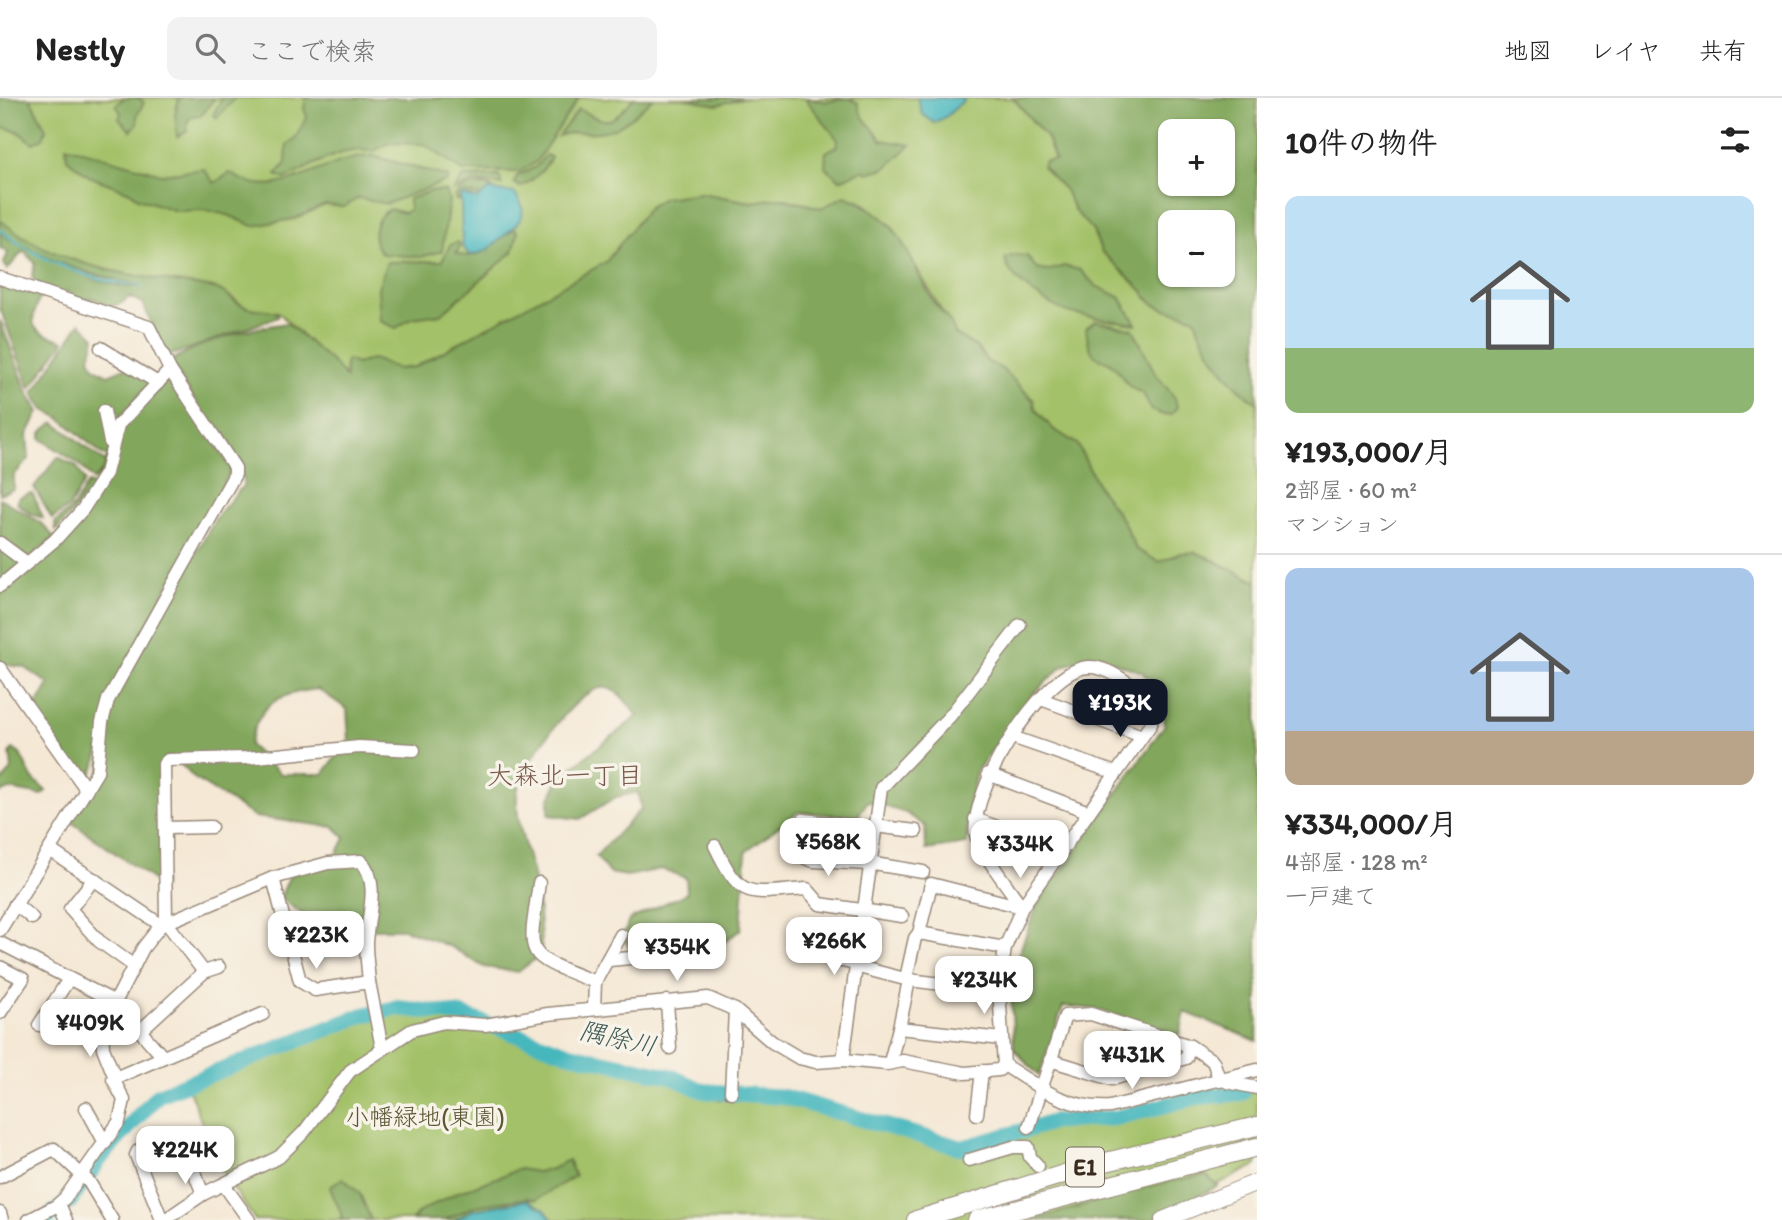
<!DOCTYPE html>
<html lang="ja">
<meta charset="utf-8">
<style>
:root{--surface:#fff;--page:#f2f2f2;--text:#222;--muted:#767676;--line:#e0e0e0;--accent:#111827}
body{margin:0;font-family:Itim,"Klee One",sans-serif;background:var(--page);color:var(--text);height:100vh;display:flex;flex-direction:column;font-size:26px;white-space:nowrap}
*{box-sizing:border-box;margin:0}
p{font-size:23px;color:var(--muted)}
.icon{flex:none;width:38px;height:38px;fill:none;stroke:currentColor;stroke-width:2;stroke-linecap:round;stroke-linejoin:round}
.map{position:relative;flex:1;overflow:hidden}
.panel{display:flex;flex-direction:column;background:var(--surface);width:525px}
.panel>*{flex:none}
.fabs{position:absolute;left:1158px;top:21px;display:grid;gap:14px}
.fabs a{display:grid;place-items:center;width:77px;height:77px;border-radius:14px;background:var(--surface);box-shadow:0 2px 5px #0004;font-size:35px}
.price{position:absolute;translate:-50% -60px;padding:0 16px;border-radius:14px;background:#fff;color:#222;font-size:23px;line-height:46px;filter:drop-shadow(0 2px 4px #0008)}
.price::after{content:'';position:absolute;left:50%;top:42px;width:21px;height:16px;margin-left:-10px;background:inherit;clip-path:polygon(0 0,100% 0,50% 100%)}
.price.selected{background:var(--accent);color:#fff}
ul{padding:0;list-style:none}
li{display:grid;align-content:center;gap:14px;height:371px;padding:0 28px}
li+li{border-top:2px solid var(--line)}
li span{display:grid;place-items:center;height:217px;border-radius:14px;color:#555}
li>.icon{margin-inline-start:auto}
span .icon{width:126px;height:126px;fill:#fffc;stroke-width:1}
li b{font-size:30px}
h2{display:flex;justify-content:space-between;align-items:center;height:84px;padding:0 28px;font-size:30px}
header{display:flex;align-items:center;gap:42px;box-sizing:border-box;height:98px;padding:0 35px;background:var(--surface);border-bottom:2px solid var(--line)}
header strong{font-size:33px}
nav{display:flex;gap:38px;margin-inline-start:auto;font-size:24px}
.search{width:490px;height:63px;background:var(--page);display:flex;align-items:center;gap:18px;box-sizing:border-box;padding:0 24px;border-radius:14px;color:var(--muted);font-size:26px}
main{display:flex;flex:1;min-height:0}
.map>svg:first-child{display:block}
.green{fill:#a3c168;stroke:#6f7643;stroke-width:2}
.forest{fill:#82a75c;stroke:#5e683d;stroke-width:2;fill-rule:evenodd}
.water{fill:#47b7be;stroke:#41706e;stroke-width:2}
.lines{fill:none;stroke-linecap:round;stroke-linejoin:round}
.stream{stroke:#47b7be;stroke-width:2.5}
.river{stroke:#47b7be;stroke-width:16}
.minor-casing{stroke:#98897a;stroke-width:15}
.major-casing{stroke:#98897a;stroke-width:18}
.highway-casing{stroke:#98897a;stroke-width:20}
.minor{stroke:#fff;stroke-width:12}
.major{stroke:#fff;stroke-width:16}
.highway{stroke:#fff;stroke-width:18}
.labels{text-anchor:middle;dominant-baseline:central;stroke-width:7;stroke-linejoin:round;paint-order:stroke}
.shield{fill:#f7f3e8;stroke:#73665b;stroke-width:2}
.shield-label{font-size:23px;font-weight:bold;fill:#3b2a1e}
.park-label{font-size:24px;fill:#5a5734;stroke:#f7f3e8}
.neighbourhood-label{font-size:26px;fill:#79594b;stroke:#f7f3e8}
.water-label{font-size:26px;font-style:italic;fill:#3f5b56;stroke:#f7f3e8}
</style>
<header>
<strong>Nestly</strong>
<div class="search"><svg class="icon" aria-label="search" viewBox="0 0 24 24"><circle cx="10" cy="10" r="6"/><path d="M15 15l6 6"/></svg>ここで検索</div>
<nav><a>地図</a><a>レイヤ</a><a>共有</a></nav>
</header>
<main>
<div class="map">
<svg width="1257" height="1122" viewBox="0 0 1257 1122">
<rect width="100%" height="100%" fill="#f7f3e8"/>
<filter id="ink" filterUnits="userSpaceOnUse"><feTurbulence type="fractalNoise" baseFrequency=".0143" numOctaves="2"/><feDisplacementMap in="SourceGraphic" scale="14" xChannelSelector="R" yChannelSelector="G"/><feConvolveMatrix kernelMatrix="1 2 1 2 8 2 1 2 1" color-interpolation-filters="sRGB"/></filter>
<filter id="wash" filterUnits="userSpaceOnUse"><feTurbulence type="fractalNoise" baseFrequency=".00686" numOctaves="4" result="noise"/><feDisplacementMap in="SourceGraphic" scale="28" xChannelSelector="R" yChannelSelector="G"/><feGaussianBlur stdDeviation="1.57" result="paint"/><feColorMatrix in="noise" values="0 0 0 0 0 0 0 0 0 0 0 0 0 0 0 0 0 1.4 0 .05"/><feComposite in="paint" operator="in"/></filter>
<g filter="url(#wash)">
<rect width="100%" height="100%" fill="#f5e8d5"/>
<g class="green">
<path d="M0 0H1013L1047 40 1055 62 1046 73 1065 92 1075 113 1093 133 1102 154 1143 193C1152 214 1178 212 1195 220 1203 250 1231 288 1257 305V484L1208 459 1181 455 1159 464 1136 451 1123 423 1099 390 1077 346 1053 331 1035 311 1034 302 1002 271 988 264 976 249 955 236 892 128 860 102 851 101 821 110 781 100 751 104 700 95 663 100 649 109 606 164 586 176 415 269 398 271 373 261 357 266 345 265 346 281 278 214 247 210 225 195 91 177 20 146 0 131Z"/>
<polygon points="387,912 439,914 507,927 565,954 673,981 720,1003 750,991 784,995 973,1052 1069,1025 1124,1020 1199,1002 1242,997 1253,993 1257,994 1257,1067 1144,1122 255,1122 221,1072 187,987 346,924"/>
</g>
<g class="forest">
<polygon points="0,0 30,0 46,31 43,40 33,45 17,33 0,29"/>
<polygon points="124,0 139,0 144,5 137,17 137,26 131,33 119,21 121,15 116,7"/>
<polygon points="179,0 215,0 201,17 191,19 187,25 187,33 177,39 175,16"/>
<polygon points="222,0 235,0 217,20 213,17"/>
<path d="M306 0H579L536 64 519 74 463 73 424 46 388 45 373 54C345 46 310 69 285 81L276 77 286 65 287 47 296 39 307 19 304 11Z"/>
<path d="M634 0H653C636 15 621 33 597 34 580 35 576 32 558 38L579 11C611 28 609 27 634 0Z"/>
<polygon points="684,0 743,0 717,7"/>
<path d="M805 0 826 4 849 0 858 5C860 23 874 28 881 42L911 47 885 70 867 75 863 72 840 82 825 69 826 54 837 48 838 42Z"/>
<path d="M1013 0H1257V305C1231 288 1203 250 1195 220 1178 212 1152 213 1143 193L1102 154 1093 133 1075 113 1065 92 1042 68 1045 63 1055 62 1047 40ZM1171 33H1223V86H1171ZM1171 124H1223V177H1171Z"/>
<path d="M66 48 161 76 204 71 214 85 230 75C278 109 322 58 373 58L449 79 447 83 386 106 358 100 344 109 325 107 294 121 253 128 228 117 205 112 176 113 138 100 130 94 89 78 67 61Z"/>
<path d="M546 57 551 59C546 70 531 85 520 89L514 85 517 78 536 69Z"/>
<polygon points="499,78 502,87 475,84 454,92 463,79"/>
<path d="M485 87 492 90 481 98 463 95 458 103 455 101C457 88 474 87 485 87Z"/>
<path d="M431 93H445L449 102 442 153 421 159 382 156C369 143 373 119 390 111L404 115 409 112V101Z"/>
<path d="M700 95 751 104 780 100 821 110 845 98C903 122 903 151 932 201 940 214 951 220 955 236L976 249 988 264 1002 271 1034 303 1035 311 1053 331 1077 346 1099 390 1123 423 1136 451 1159 464 1181 455 1196 454 1257 484V943L1185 914 1180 937 1095 911 1063 908 1039 978 1014 951 1010 880 1037 807 1164 628 1166 600 1142 574 1107 562 1082 560 1062 569 1033 596 976 674 968 716 967 746 926 752 925 728 906 715 868 703 857 719 798 714 746 753 741 831C715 852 676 887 640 862 633 858 628 847 623 840L629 822 687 795 686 780 661 771 628 778 609 775 596 758 641 711 638 694 616 699 580 721 549 717V702L560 679 638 618C628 607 618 588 601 590 576 592 518 672 517 696 515 729 532 764 537 796 540 816 540 836 542 856L518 874 484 869 451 849 404 831H371L308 820 280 800 290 777 336 758 345 740 334 729 255 719 194 680 174 659 165 660 163 789 70 723 100 673 107 613 217 418 243 388 244 381 237 370 170 264C200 243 251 230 287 225L331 263 346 280 345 265 347 262 357 266 373 261 398 271 415 269 606 164 649 109 663 100ZM318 591 347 611 349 642 323 676H281L249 647C259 606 277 595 318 591Z"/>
<path d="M0 122C64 173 136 177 214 190 224 192 228 199 236 204 249 213 264 210 278 215V219L166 259 143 205 129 199 120 206 110 208 92 200 83 202 73 198 67 193 64 198C53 194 38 190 32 179L35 165 23 153 7 172 4 165 8 155 0 150V134C25 154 111 195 141 188 91 177 40 164 0 131Z"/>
<path d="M515 130 518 135 513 154 441 216 412 220 396 230 380 223 378 190 387 164 442 163 450 147 458 144 460 149 456 155C476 167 499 141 515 130Z"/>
<path d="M1013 157 1027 158 1037 171 1047 173 1064 168 1080 172 1096 188 1120 199 1136 226C1114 223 1092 220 1071 215 1052 210 1008 182 1005 161Z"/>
<path d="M0 183 41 196C28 231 29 231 64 243L30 291 0 210Z"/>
<polygon points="0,222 27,293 39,314 27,337 29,361 14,377 14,391 0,396"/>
<path d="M1095 223 1133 231 1155 275 1175 300 1177 309 1172 316 1163 317 1151 312 1143 295C1128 290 1127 285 1118 273 1104 252 1091 274 1086 230Z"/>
<polygon points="80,225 95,239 90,260 94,269 108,277 127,269 152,284 120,320 108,358 103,357 59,319 44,312 33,295"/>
<polygon points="171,277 232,371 116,583 96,666 87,686 30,607 39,604 49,586 24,569 0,566 0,492 86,412 118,333"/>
<polygon points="54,324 105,364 106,367 94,383 79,366 41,341 41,335"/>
<polygon points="58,359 76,368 85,383 70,408 52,421 34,389"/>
<polygon points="88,385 96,388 56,433 55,425 74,408"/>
<polygon points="30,395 33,396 43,420 31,416 17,405 18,400"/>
<polygon points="0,400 42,426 54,439 29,460 0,441"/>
<polygon points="0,449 19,463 19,469 0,484"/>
<polygon points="13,651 20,656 32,680 46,693 41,697 9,691 0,695 0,685 12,672 10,654"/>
<polygon points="568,1062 575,1078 535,1102 527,1100 475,1108 445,1122 412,1122 419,1114 456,1095 520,1071 536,1074 552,1071"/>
<path d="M1206 1077 1218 1088 1152 1122H1031C1090 1108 1146 1085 1206 1077Z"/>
<path d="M343 1080 360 1096 371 1122H337L342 1120C340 1108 333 1101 330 1088Z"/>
</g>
<g class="water">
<polygon points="917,0 966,0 947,18 934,25 922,16"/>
<path d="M490 92 514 95C530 113 522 123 506 136 493 147 487 156 469 157L462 147 461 97 477 101Z"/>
<polygon points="527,1102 544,1111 553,1122 454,1122 473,1112"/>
</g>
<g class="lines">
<path class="stream" d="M0 132C38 162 93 185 142 188"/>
<polyline class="river" points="44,1122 70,1103 102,1058 158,997 363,917 397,910 462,917 570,956 670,978 703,993 784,999 962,1050 1054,1024 1115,1020 1198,999 1242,995"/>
</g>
</g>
<g filter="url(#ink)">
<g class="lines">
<defs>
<g id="minor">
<polyline points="0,180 149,229 170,272 235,370 235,376 108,602 102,624 97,674 0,832"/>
<polyline points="101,250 158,285"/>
<polyline points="104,313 110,344"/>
<polyline points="0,445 27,465"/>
<polyline points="0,488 55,442 83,411 106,375 118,327 170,272"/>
<polyline points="0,570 86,691"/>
<polyline points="1041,601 1142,638"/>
<polyline points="1012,639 1116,675"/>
<polyline points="988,676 1089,714"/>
<polyline points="975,721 1062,753"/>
<polyline points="803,722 874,730"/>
<polyline points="874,728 916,733"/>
<polyline points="166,730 211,729"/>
<path d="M715 748C742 804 748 795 807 791L820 806 902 818"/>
<polyline points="50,752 161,827"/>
<polyline points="799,758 814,763 868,766"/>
<polyline points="868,765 923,774"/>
<polyline points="273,780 300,883 315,892 369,884 382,950"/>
<polyline points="94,781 70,811 99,843 134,868"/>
<path d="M539 785C528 862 522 855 595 884L594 911"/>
<polyline points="15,806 32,820"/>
<polyline points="919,835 1005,850"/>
<polyline points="0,845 115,904 163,959"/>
<polyline points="818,858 856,866"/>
<polyline points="609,862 673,856"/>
<polyline points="855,868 901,880"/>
<polyline points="0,869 23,881 0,915"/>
<polyline points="204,874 219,869"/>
<path d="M69 881 39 927 102 930 143 850 161 827 273 780 328 765 361 763C381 784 367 820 366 845 366 858 368 871 369 884"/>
<polyline points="909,882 907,876 915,840 919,835 931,786 1022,809"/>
<polyline points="595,884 621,837"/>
<polyline points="999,893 909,882 899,930 1002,941"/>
<polyline points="667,903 670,950"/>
<polyline points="102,930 103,950 115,980"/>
<polyline points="142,931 204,874 166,824 164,666 168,662 246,660 359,649 414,652"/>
<polyline points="843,962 881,690 950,618 1020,527"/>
<polyline points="1050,962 1112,981 1186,960 1190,948"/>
<polyline points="890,964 899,930"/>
<path d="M1004 967 999 893 1005 850 1022 809 1151 626C1153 606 1148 598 1131 587 1118 578 1099 565 1082 570 1039 581 969 692 976 737 979 752 1012 794 1022 809"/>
<path d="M1004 967C1039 989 1068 1012 1110 1009L1257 972"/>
<polyline points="1227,984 1257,990"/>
<polyline points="731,994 735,912"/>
<polyline points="86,1010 105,1045"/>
<polyline points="977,1016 982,973"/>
<polyline points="1029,1029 1065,918 1091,916 1190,948 1213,963 1220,983"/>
<polyline points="969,1062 1013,1049 1028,1049 1030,1059 1038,1068"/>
<polyline points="0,1079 54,1051 89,1084 112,1122"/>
<polyline points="224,1087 249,1122"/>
<polyline points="59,1106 66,1122"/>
<polyline points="0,1115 2,1122"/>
<polyline points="29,1122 56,1108 65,1100 119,1024 124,1002 113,981 263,916"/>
<polyline points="162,1122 136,1057 138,1053 180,1039 203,1096"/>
<polyline points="165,1122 203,1096 279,1059 304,1034 350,973 412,932 444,924 485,927 548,916 708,900 735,912 772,944 799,960 816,964 843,962 887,966 903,963 965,975 999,972 1004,967"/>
</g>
<polyline id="major" points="1163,1122 1257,1084"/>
<g id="highway">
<polyline points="916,1122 1093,1067 1257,1028"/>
<polyline points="977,1122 1257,1049"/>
</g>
</defs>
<use href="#minor" class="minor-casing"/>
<use href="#major" class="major-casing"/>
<use href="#highway" class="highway-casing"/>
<use href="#minor" class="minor"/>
<use href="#major" class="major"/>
<use href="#highway" class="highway"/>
</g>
</g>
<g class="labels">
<rect class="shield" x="1066" y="1049.5" width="38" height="39" rx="5"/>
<g class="shield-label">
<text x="1085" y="1069">E1</text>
</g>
<g class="park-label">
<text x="425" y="1018">小幡緑地(東園)</text>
</g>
<g class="neighbourhood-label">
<text x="565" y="677">大森北一丁目</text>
</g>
<g class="water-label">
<text transform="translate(618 940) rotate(13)">隅除川</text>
</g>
</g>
</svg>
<div class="fabs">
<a>+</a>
<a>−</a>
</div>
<b class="price selected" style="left:1120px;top:641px">¥193K</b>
<b class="price" style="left:828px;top:780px">¥568K</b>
<b class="price" style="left:1020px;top:782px">¥334K</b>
<b class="price" style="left:316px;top:873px">¥223K</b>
<b class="price" style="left:834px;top:879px">¥266K</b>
<b class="price" style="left:677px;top:885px">¥354K</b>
<b class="price" style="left:984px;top:918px">¥234K</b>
<b class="price" style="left:90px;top:961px">¥409K</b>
<b class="price" style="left:1132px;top:993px">¥431K</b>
<b class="price" style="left:185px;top:1088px">¥224K</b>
</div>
<section class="panel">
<h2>10件の物件<svg class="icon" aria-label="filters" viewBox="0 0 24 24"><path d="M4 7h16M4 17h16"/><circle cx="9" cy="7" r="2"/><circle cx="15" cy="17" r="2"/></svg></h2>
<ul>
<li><span style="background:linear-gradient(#bfe0f5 70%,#8fb573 0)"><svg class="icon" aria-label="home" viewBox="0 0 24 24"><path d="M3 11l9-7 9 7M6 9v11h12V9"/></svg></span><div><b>¥193,000/月</b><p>2部屋 · 60 m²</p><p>マンション</p></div></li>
<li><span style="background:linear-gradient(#a9c7e8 75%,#b9a48a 0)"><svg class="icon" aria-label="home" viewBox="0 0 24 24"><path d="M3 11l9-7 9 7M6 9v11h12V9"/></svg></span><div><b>¥334,000/月</b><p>4部屋 · 128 m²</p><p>一戸建て</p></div></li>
</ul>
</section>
</main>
